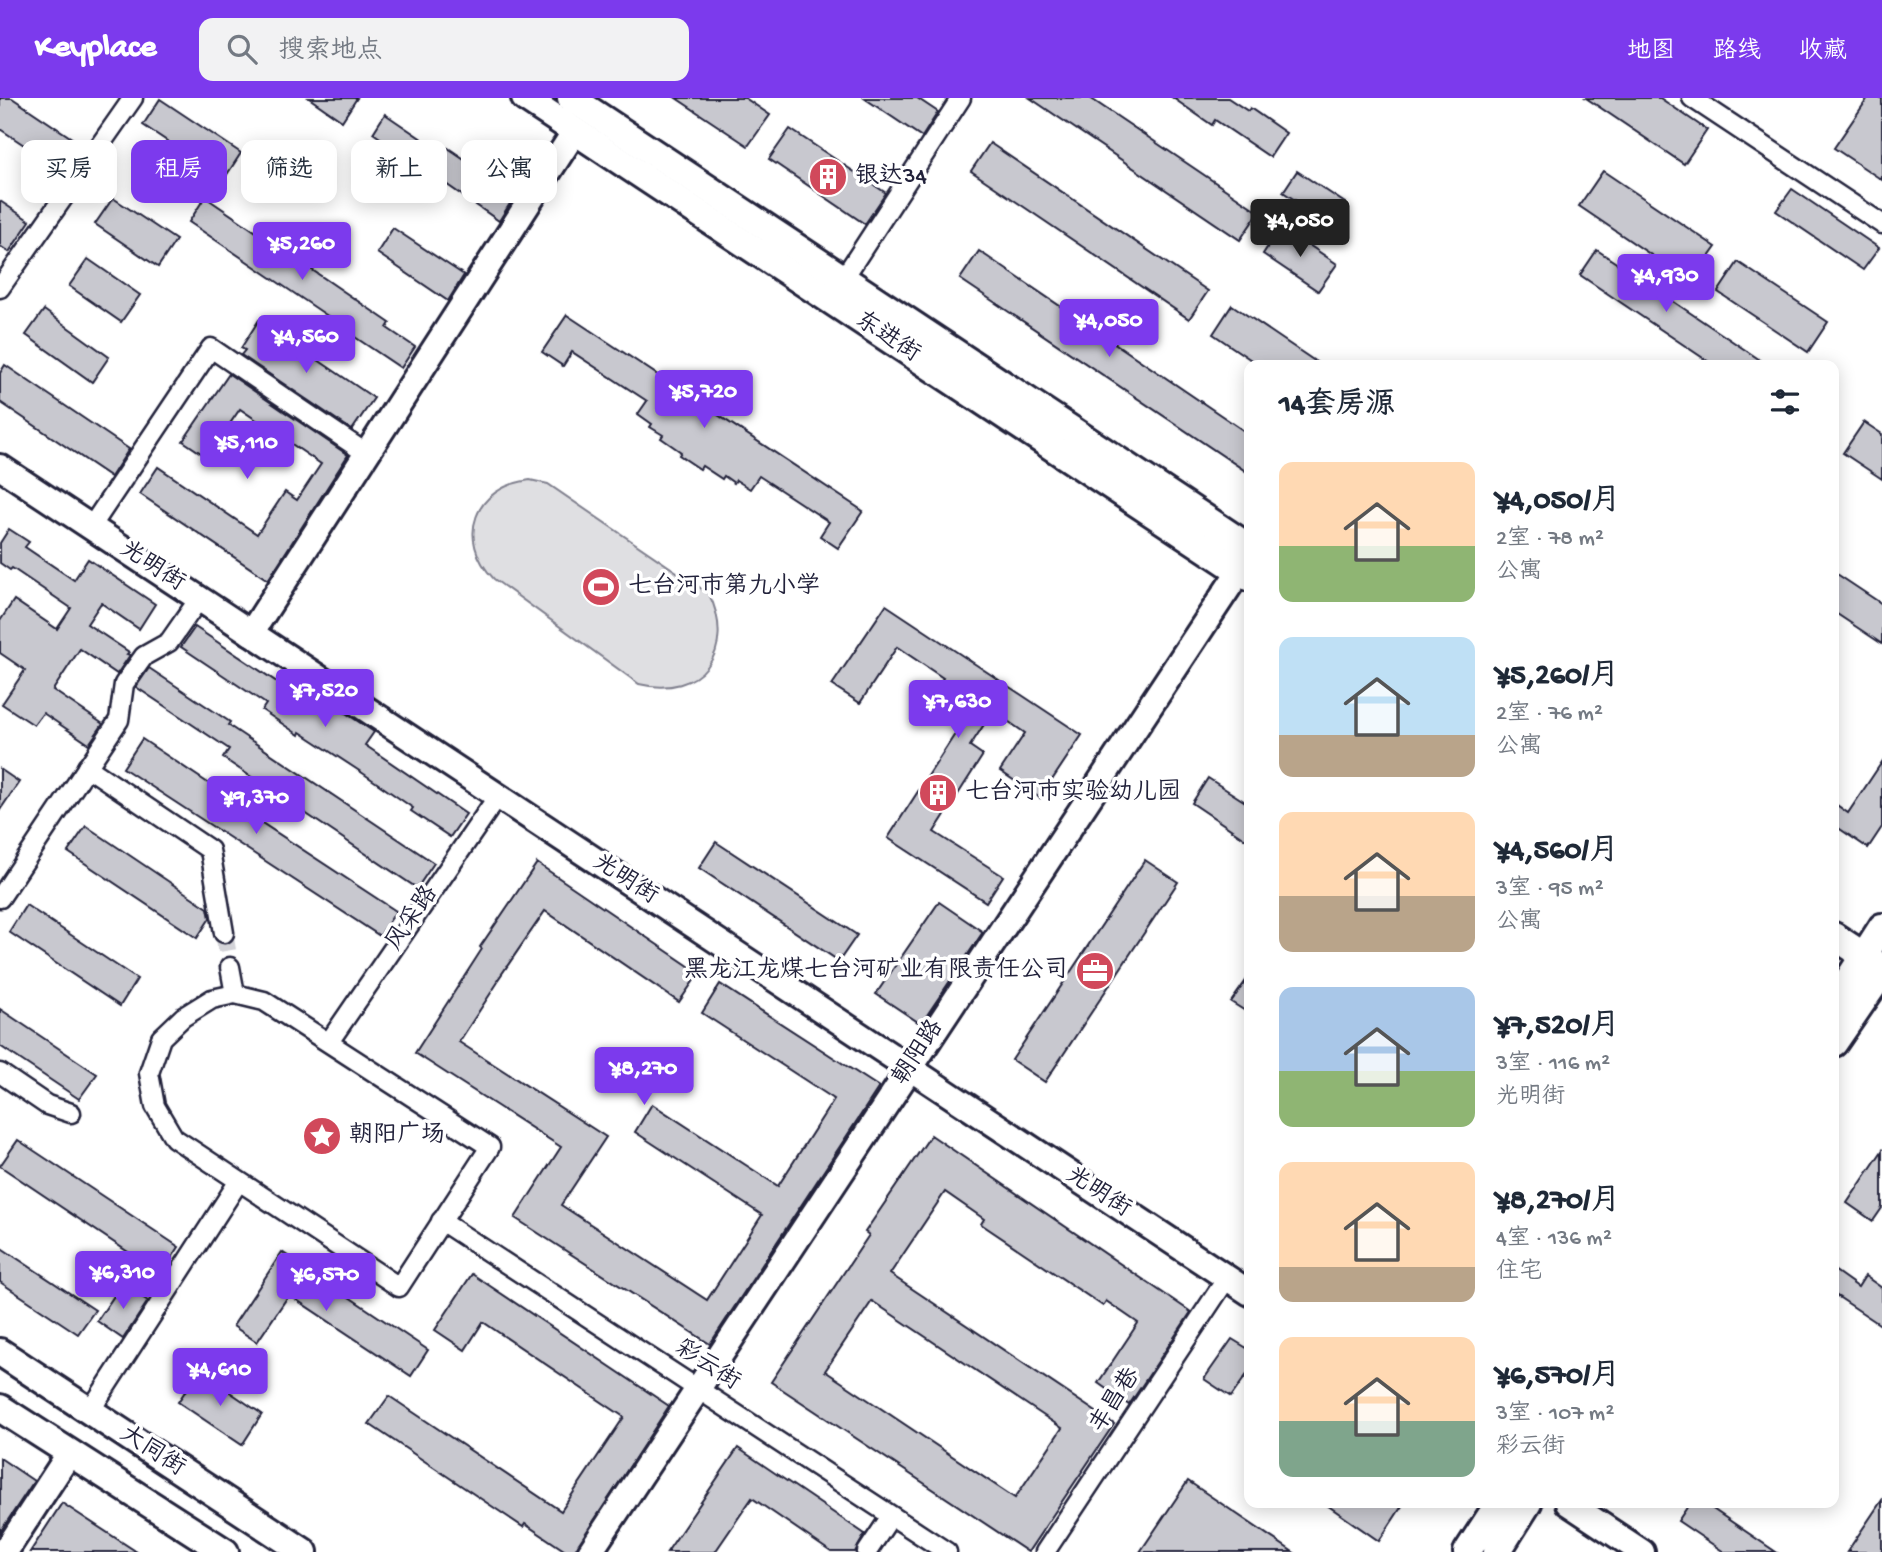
<!DOCTYPE html>
<html lang="zh">
<meta charset="utf-8">
<style>
:root{--surface:#fff;--page:#f2f2f3;--text:#1f2937;--muted:#747a83;--accent:#7c3aed}
body{margin:0;font-family:"Gochi Hand","LXGW WenKai TC",sans-serif;background:var(--page);color:var(--text);height:100vh;display:flex;flex-direction:column;font-size:26px;white-space:nowrap}
*{box-sizing:border-box;margin:0}
p{font-size:23px;color:var(--muted)}
.icon{flex:none;width:38px;height:38px;fill:none;stroke:currentColor;stroke-width:2;stroke-linecap:round;stroke-linejoin:round}
.map{position:relative;flex:1;overflow:hidden}
.details{position:absolute;left:1244px;top:262px;width:595px;height:1148px;display:flex;flex-direction:column;background:var(--surface);border-radius:14px;box-shadow:0 4px 18px #0003}
.details>*{flex:none}
.banner{position:absolute;left:21px;top:42px;width:665px;height:63px;display:flex;gap:14px}
.price{position:absolute;translate:-50% -60px;padding:0 16px;border-radius:7px;background:var(--accent);color:#fff;font-size:23px;line-height:46px;filter:drop-shadow(0 2px 4px #0008)}
.price::after{content:'';position:absolute;left:50%;top:42px;width:21px;height:16px;margin-left:-10px;background:inherit;clip-path:polygon(0 0,100% 0,50% 100%)}
.price.on{background:#222;color:#fff}
ul{padding:0;list-style:none}
li{display:flex;align-items:center;gap:21px;height:175px;padding:0 35px}
li span{display:grid;place-items:center;flex:none;width:196px;height:140px;border-radius:14px;color:#555}
li>.icon{margin-inline-start:auto}
span .icon{width:84px;height:84px;fill:#fffc;stroke-width:1}
li b{font-size:30px}
h2{display:flex;justify-content:space-between;align-items:center;height:84px;padding:0 35px;font-size:30px}
.chip{padding:0 24px;border-radius:14px;background:var(--surface);box-shadow:0 4px 18px #0003;font-size:24px;line-height:63px}
.chip.on{background:var(--accent);color:#fff}
header{display:flex;align-items:center;gap:42px;box-sizing:border-box;height:98px;padding:0 35px;background:var(--accent);color:#fff}
header strong{font-size:33px}
nav{display:flex;gap:38px;margin-inline-start:auto;font-size:24px}
.search{width:490px;height:63px;background:var(--page);display:flex;align-items:center;gap:18px;box-sizing:border-box;padding:0 24px;border-radius:14px;color:var(--muted);font-size:26px}
.map>svg:first-child{display:block}
.green{fill:#dfdfe2;stroke:#80808e;stroke-width:2}
.building{fill:#c8c8cf;stroke:#22223b;stroke-width:2;fill-rule:evenodd}
.lines{fill:none;stroke-linecap:round;stroke-linejoin:round}
.street-tunnel{stroke:#d3d3d8;stroke-width:18;stroke-dasharray:18 9;stroke-linecap:butt}
.street-casing{stroke:#22223b;stroke-width:23}
.secondary-casing{stroke:#22223b;stroke-width:30}
.primary-casing{stroke:#22223b;stroke-width:32}
.street{stroke:#fff;stroke-width:18}
.secondary{stroke:#fff;stroke-width:24}
.primary{stroke:#fff;stroke-width:26}
.labels{text-anchor:middle;dominant-baseline:central;stroke-width:7;stroke-linejoin:round;paint-order:stroke}
.poi-label{font-size:24px;fill:#22223b;stroke:#fff;text-anchor:start}
.street-label{font-size:24px;fill:#22223b;stroke:#fff}
</style>
<header>
<strong>Keyplace</strong>
<div class="search"><svg class="icon" aria-label="search" viewBox="0 0 24 24"><circle cx="10" cy="10" r="6"/><path d="M15 15l6 6"/></svg>搜索地点</div>
<nav><a>地图</a><a>路线</a><a>收藏</a></nav>
</header>
<div class="map">
<svg width="1882" height="1454" viewBox="0 0 1882 1454">
<rect width="100%" height="100%" fill="#fff"/>
<filter id="ink" filterUnits="userSpaceOnUse"><feTurbulence type="fractalNoise" baseFrequency=".0143" numOctaves="2"/><feDisplacementMap in="SourceGraphic" scale="14" xChannelSelector="R" yChannelSelector="G"/><feConvolveMatrix kernelMatrix="1 2 1 2 8 2 1 2 1" color-interpolation-filters="sRGB"/></filter>
<g filter="url(#ink)">
<path class="green" d="M530 382 548 386 709 496C737 553 701 601 639 586L494 481C455 440 474 389 530 382Z"/>
<g class="building">
<polygon points="0,0 12,0 85,49 66,75 0,31"/>
<polygon points="309,0 357,0 342,23"/>
<polygon points="676,0 745,0 770,17 748,48"/>
<polygon points="864,0 917,0 938,14 922,39"/>
<polygon points="1030,0 1090,0 1259,114 1240,142"/>
<polygon points="1173,0 1228,0 1248,13 1250,10 1286,35 1270,59 1215,22 1212,27"/>
<polygon points="1586,0 1660,0 1707,32 1684,66"/>
<polygon points="1868,0 1882,0 1882,82 1834,50"/>
<polygon points="160,1 241,55 224,81 143,27"/>
<polygon points="385,16 444,56 448,50 516,96 499,123 373,35"/>
<polygon points="790,31 886,95 865,126 769,61"/>
<polygon points="990,45 1208,193 1189,221 971,73"/>
<polygon points="1297,73 1345,105 1331,126 1283,94"/>
<polygon points="1603,73 1716,149 1691,184 1579,108"/>
<polygon points="1792,91 1879,150 1863,172 1776,113"/>
<polygon points="205,99 390,225 387,230 415,249 401,270 331,223 332,221 189,124"/>
<polygon points="113,100 176,142 158,169 95,126"/>
<polygon points="0,103 30,123 9,154 0,148"/>
<polygon points="1281,128 1337,166 1318,193 1263,156"/>
<polygon points="393,130 464,177 448,203 377,155"/>
<polygon points="1597,152 1769,268 1715,268 1580,177"/>
<polygon points="979,153 1250,337 1250,376 960,181"/>
<polygon points="88,161 140,197 121,224 69,188"/>
<polygon points="1738,164 1828,224 1808,254 1718,194"/>
<polygon points="1232,207 1322,268 1260,268 1213,236"/>
<polygon points="44,212 109,259 92,284 26,237"/>
<polygon points="567,217 863,413 838,450 820,438 829,424 759,378 750,391 736,382 734,385 724,378 722,381 702,368 700,371 679,357 681,354 661,340 663,337 650,329 652,326 638,316 647,303 572,254 563,268 542,254"/>
<polygon points="259,222 374,300 352,332 241,257 245,252 241,250"/>
<polygon points="5,267 129,351 111,379 0,304 0,275"/>
<polygon points="229,276 348,357 268,482 140,396 158,369 257,436 285,394 297,402 321,366 240,311 207,359 183,343"/>
<polygon points="1864,324 1882,336 1882,381 1843,355"/>
<polygon points="9,431 29,444 25,449 74,482 88,461 155,506 139,531 101,505 87,526 129,554 127,556 130,557 117,576 80,551 53,592 103,626 89,646 43,615 34,627 2,606 25,572 0,555 0,523 14,502 57,531 71,510 12,470 10,472 0,465 0,445"/>
<polygon points="1834,474 1882,506 1882,546 1834,514"/>
<polygon points="886,507 1082,637 1040,700 1000,673 1025,635 993,613 970,648 983,657 934,734 1003,778 986,804 888,740 966,619 932,596 943,580 897,549 860,605 832,587"/>
<polygon points="195,529 277,584 284,574 374,634 365,647 466,716 450,739 411,713 413,710 364,676 300,634 299,637 262,612 266,606 181,549"/>
<polygon points="149,570 230,624 228,627 434,765 417,790 223,660 229,651 136,589"/>
<polygon points="142,641 232,701 230,704 396,813 380,838 123,670"/>
<polygon points="1882,664 1882,729 1868,750 1834,727 1834,705 1848,715"/>
<polygon points="0,671 19,684 0,712"/>
<polygon points="1208,680 1250,707 1250,744 1192,705"/>
<polygon points="86,728 208,810 210,820 197,840 68,754"/>
<polygon points="716,744 857,837 839,863 699,770"/>
<polygon points="1145,762 1178,784 1045,984 1012,962"/>
<polygon points="537,765 699,875 679,904 545,813 497,883 498,884 459,944 606,1039 561,1107 707,1202 762,1117 635,1034 652,1006 778,1088 834,1001 702,915 720,886 879,989 710,1246 515,1120 561,1049 415,955 482,851 480,849"/>
<polygon points="939,804 983,834 921,926 876,896"/>
<polygon points="26,807 137,881 120,908 9,834"/>
<polygon points="1250,877 1250,916 1231,904"/>
<polygon points="0,911 97,976 79,1001 0,948"/>
<path d="M931 1037 1191 1214 1129 1307 1098 1285 1138 1225 1106 1203 1103 1208 981 1126 984 1121 945 1094 890 1176 1114 1326 1028 1454 771 1284 869 1137 865 1134ZM872 1203 1062 1330 1015 1400 825 1273Z"/>
<polygon points="18,1042 179,1149 161,1176 0,1068"/>
<polygon points="1882,1053 1882,1110 1873,1123 1847,1105"/>
<polygon points="0,1149 95,1212 78,1236 0,1184"/>
<polygon points="282,1154 428,1252 411,1278 289,1197 257,1244 233,1228"/>
<polygon points="1834,1172 1858,1189 1865,1178 1882,1190 1882,1228 1834,1196"/>
<polygon points="472,1176 669,1308 574,1454 567,1454 525,1426 523,1429 369,1326 389,1298 561,1413 624,1319 483,1224 465,1252 435,1232"/>
<polygon points="122,1186 148,1203 123,1241 97,1223"/>
<polygon points="1232,1241 1250,1252 1250,1272 1231,1299 1204,1281"/>
<polygon points="199,1273 262,1316 242,1347 178,1304"/>
<polygon points="738,1350 865,1436 855,1454 831,1454 752,1400 715,1454 667,1454"/>
<polygon points="0,1360 34,1383 0,1434"/>
<polygon points="1188,1383 1293,1454 1140,1454"/>
<polygon points="1882,1402 1882,1454 1847,1454"/>
<polygon points="62,1405 137,1454 30,1454"/>
<polygon points="1324,1405 1404,1405 1379,1443"/>
<polygon points="1690,1405 1704,1405 1776,1454 1724,1454 1678,1423"/>
</g>
<g class="lines">
<polyline class="street-tunnel" points="224,835 230,869"/>
<defs>
<g id="street">
<polyline points="1692,0 1882,126"/>
<polyline points="843,181 961,0"/>
<polyline points="0,190 133,0"/>
<polyline points="91,429 211,250 367,356"/>
<polyline points="87,669 210,752 224,835"/>
<polyline points="0,800 119,622 124,586 144,558 169,544 199,501"/>
<polyline points="230,869 235,896"/>
<polyline points="329,944 498,698"/>
<polyline points="0,975 47,1007 71,1015"/>
<polyline points="441,1123 947,1454"/>
<polyline points="90,1313 239,1083 174,1040 155,1008 149,975 161,940 183,919 212,901 235,896 264,903 490,1049 399,1189 239,1083"/>
<polyline points="867,1454 891,1418"/>
<polyline points="1045,1454 1227,1180"/>
</g>
<g id="secondary">
<polyline points="0,369 1250,1195"/>
<polyline points="251,535 575,33"/>
<polyline points="1568,1405 1642,1454"/>
<polyline points="5,1454 69,1356"/>
<polyline points="590,1454 1250,457"/>
</g>
<g id="primary">
<polyline points="525,0 1250,480"/>
<polyline points="571,0 1250,450"/>
<polyline points="1834,838 1878,867"/>
<polyline points="1834,904 1882,829"/>
<polyline points="1834,945 1882,875"/>
<polyline points="0,1254 304,1454"/>
<polyline points="0,1310 225,1454"/>
<polyline points="1467,1454 1499,1405"/>
<polyline points="1497,1454 1528,1405"/>
</g>
</defs>
<use href="#street" class="street-casing"/>
<use href="#secondary" class="secondary-casing"/>
<use href="#primary" class="primary-casing"/>
<use href="#street" class="street"/>
<use href="#secondary" class="secondary"/>
<use href="#primary" class="primary"/>
</g>
</g>
<defs>
<symbol id="building-disc" viewBox="-11 -11 22 22"><circle r="9.5" fill="#d1495b" stroke="#fff"/><path d="M-4-6H4V6H1V3H-1V6H-4ZM-2.5-4.3h1.7v1.8h-1.7ZM.8-4.3h1.7v1.8H.8ZM-2.5-1h1.7V.8h-1.7ZM.8-1h1.7V.8H.8Z" fill="#fff"/></symbol>
<symbol id="stadium-disc" viewBox="-11 -11 22 22"><circle r="9.5" fill="#d1495b" stroke="#fff"/><path d="M0-5a6.5 5 0 1 0 0 10a6.5 5 0 1 0 0-10ZM-3.5-1.8h7v3.6h-7Z" fill="#fff"/></symbol>
<symbol id="office-disc" viewBox="-11 -11 22 22"><circle r="9.5" fill="#d1495b" stroke="#fff"/><path d="M-6-3h4V-5.5h4V-3h4V5H-6ZM-1-4.5V-3h2v-1.5ZM-6 0V1H6V0Z" fill="#fff"/></symbol>
<symbol id="sight-disc" viewBox="-11 -11 22 22"><circle r="9.5" fill="#d1495b" stroke="#fff"/><path d="M0-6L1.8-2.2L6-1.7L2.9 1.2L3.7 5.4L0 3.3L-3.7 5.4L-2.9 1.2L-6-1.7L-1.8-2.2Z" fill="#fff"/></symbol>
</defs>
<g fill-rule="evenodd">
<use href="#building-disc" x="806" y="57" width="44" height="44"/>
<use href="#stadium-disc" x="579" y="467" width="44" height="44"/>
<use href="#building-disc" x="916" y="673" width="44" height="44"/>
<use href="#office-disc" x="1073" y="851" width="44" height="44"/>
<use href="#sight-disc" x="300" y="1016" width="44" height="44"/>
</g>
<g class="labels">
<g class="poi-label">
<text x="855" y="79">银达34</text>
<text x="628" y="489">七台河市第九小学</text>
<text x="965" y="695">七台河市实验幼儿园</text>
<text x="1068" y="873" text-anchor="end">黑龙江龙煤七台河矿业有限责任公司</text>
<text x="349" y="1038">朝阳广场</text>
</g>
<g class="street-label">
<text transform="translate(887 240) rotate(33)">东进街</text>
<text transform="translate(152 469) rotate(33)">光明街</text>
<text transform="translate(625 782) rotate(33)">光明街</text>
<text transform="translate(413 821) rotate(-56)">风采路</text>
<text transform="translate(919 955) rotate(-57)">朝阳路</text>
<text transform="translate(1098 1095) rotate(33)">光明街</text>
<text transform="translate(707 1268) rotate(33)">彩云街</text>
<text transform="translate(1116 1303) rotate(-57)">丰昌巷</text>
<text transform="translate(152 1354) rotate(33)">大同街</text>
</g>
</g>
</svg>
<b class="price on" style="left:1300px;top:161px">¥4,050</b>
<b class="price" style="left:302px;top:184px">¥5,260</b>
<b class="price" style="left:1666px;top:216px">¥4,930</b>
<b class="price" style="left:1109px;top:261px">¥4,050</b>
<b class="price" style="left:306px;top:277px">¥4,560</b>
<b class="price" style="left:704px;top:332px">¥5,720</b>
<b class="price" style="left:247px;top:383px">¥5,110</b>
<b class="price" style="left:325px;top:631px">¥7,520</b>
<b class="price" style="left:958px;top:642px">¥7,630</b>
<b class="price" style="left:256px;top:738px">¥9,370</b>
<b class="price" style="left:644px;top:1009px">¥8,270</b>
<b class="price" style="left:123px;top:1213px">¥6,310</b>
<b class="price" style="left:326px;top:1215px">¥6,570</b>
<b class="price" style="left:220px;top:1310px">¥4,610</b>
<div class="banner">
<a class="chip">买房</a>
<a class="chip on">租房</a>
<a class="chip">筛选</a>
<a class="chip">新上</a>
<a class="chip">公寓</a>
</div>
<section class="details">
<h2>14套房源<svg class="icon" aria-label="filters" viewBox="0 0 24 24"><path d="M4 7h16M4 17h16"/><circle cx="9" cy="7" r="2"/><circle cx="15" cy="17" r="2"/></svg></h2>
<ul>
<li><span style="background:linear-gradient(#ffd9b3 60%,#8fb573 0)"><svg class="icon" aria-label="home" viewBox="0 0 24 24"><path d="M3 11l9-7 9 7M6 9v11h12V9"/></svg></span><div><b>¥4,050/月</b><p>2室 · 78 m²</p><p>公寓</p></div></li>
<li><span style="background:linear-gradient(#bfe0f5 70%,#b9a48a 0)"><svg class="icon" aria-label="home" viewBox="0 0 24 24"><path d="M3 11l9-7 9 7M6 9v11h12V9"/></svg></span><div><b>¥5,260/月</b><p>2室 · 76 m²</p><p>公寓</p></div></li>
<li><span style="background:linear-gradient(#ffd9b3 60%,#b9a48a 0)"><svg class="icon" aria-label="home" viewBox="0 0 24 24"><path d="M3 11l9-7 9 7M6 9v11h12V9"/></svg></span><div><b>¥4,560/月</b><p>3室 · 95 m²</p><p>公寓</p></div></li>
<li><span style="background:linear-gradient(#a9c7e8 60%,#8fb573 0)"><svg class="icon" aria-label="home" viewBox="0 0 24 24"><path d="M3 11l9-7 9 7M6 9v11h12V9"/></svg></span><div><b>¥7,520/月</b><p>3室 · 116 m²</p><p>光明街</p></div></li>
<li><span style="background:linear-gradient(#ffd9b3 75%,#b9a48a 0)"><svg class="icon" aria-label="home" viewBox="0 0 24 24"><path d="M3 11l9-7 9 7M6 9v11h12V9"/></svg></span><div><b>¥8,270/月</b><p>4室 · 136 m²</p><p>住宅</p></div></li>
<li><span style="background:linear-gradient(#ffd9b3 60%,#7fa58c 0)"><svg class="icon" aria-label="home" viewBox="0 0 24 24"><path d="M3 11l9-7 9 7M6 9v11h12V9"/></svg></span><div><b>¥6,570/月</b><p>3室 · 107 m²</p><p>彩云街</p></div></li>
</ul>
</section>
</div>
